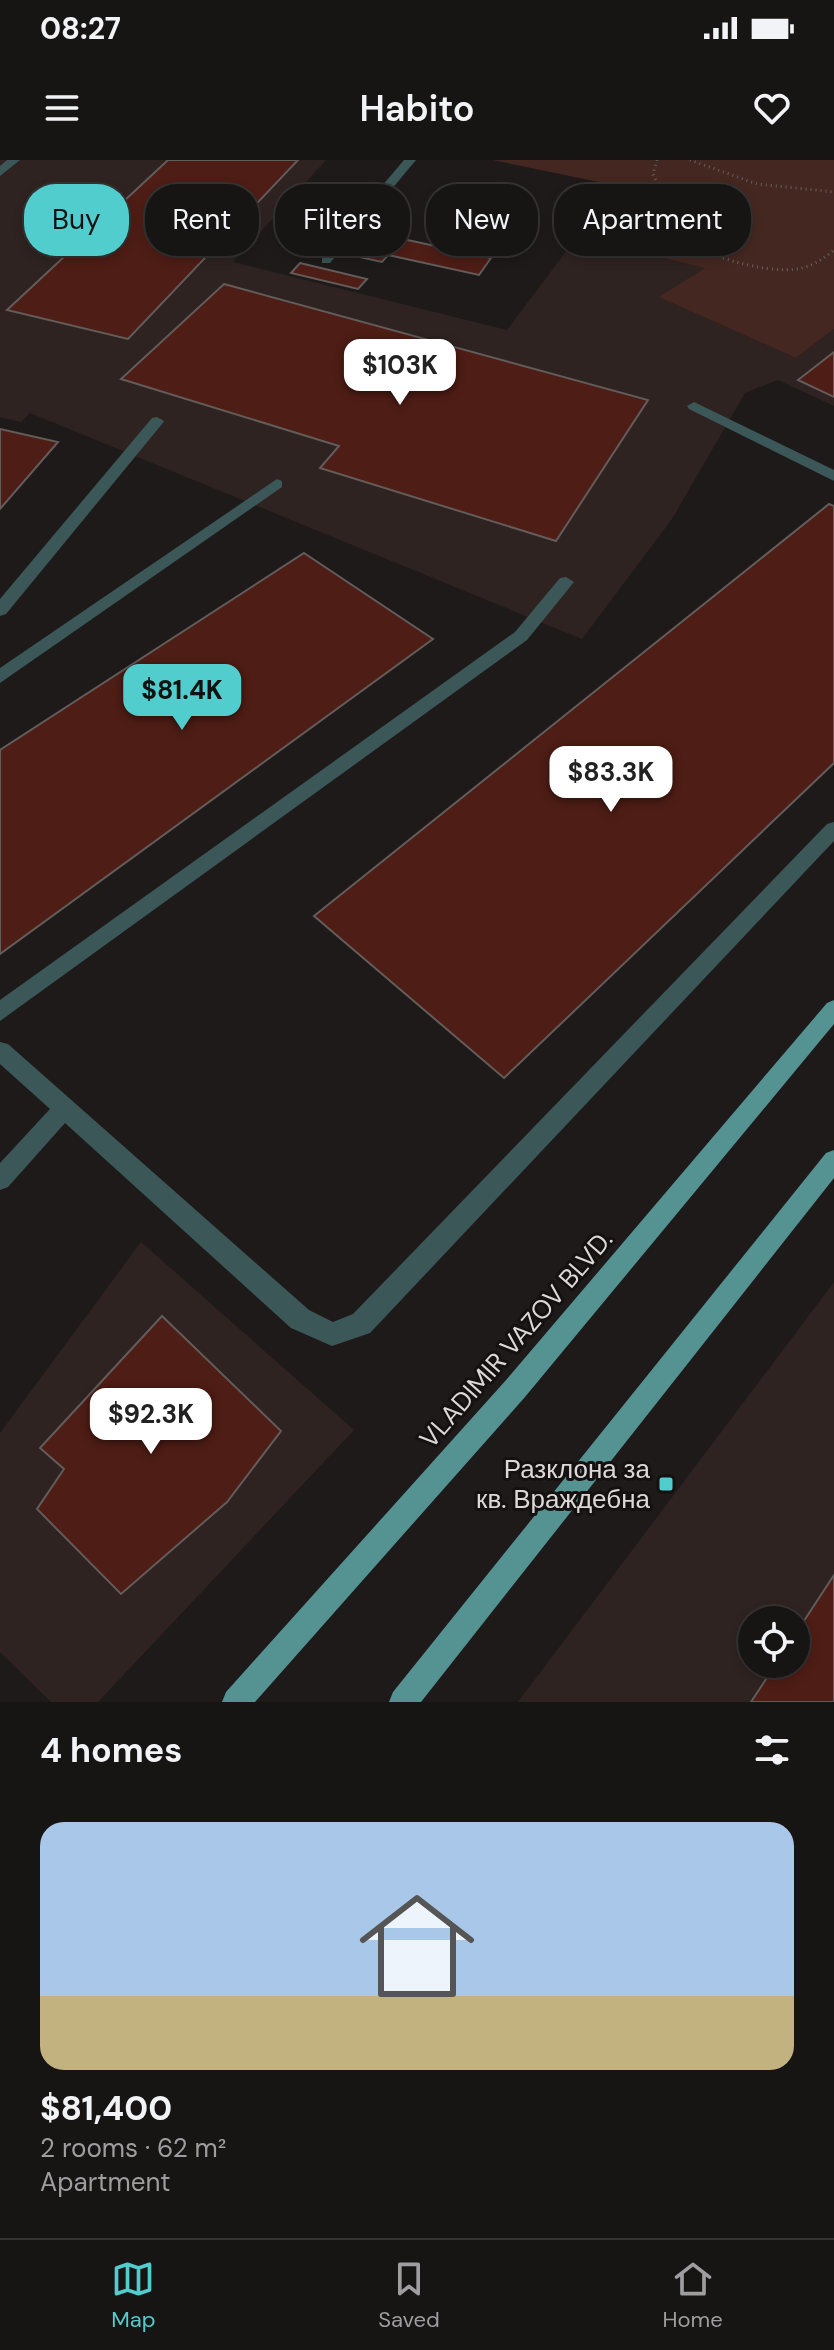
<!DOCTYPE html>
<meta charset="utf-8">
<style>
:root{--surface:#171414;--page:#242122;--text:#f1f3f6;--muted:#9e9ea0;--line:#363334;--accent:#52cdcd}
body{margin:0;font-family:"DM Sans",sans-serif;background:var(--page);color:var(--text);height:100vh;display:flex;flex-direction:column;font-size:30px;white-space:nowrap}
*{box-sizing:border-box;margin:0}
p{font-size:26px;color:var(--muted)}
.icon{flex:none;width:44px;height:44px;fill:none;stroke:currentColor;stroke-width:2;stroke-linecap:round;stroke-linejoin:round}
.map{position:relative;height:1542px;overflow:hidden}
.panel{display:flex;flex-direction:column;background:var(--surface);flex:1}
.panel>*{flex:none}
.banner{position:absolute;left:24px;top:24px;width:786px;height:72px;display:flex;gap:16px}
.buttons{position:absolute;left:738px;top:1446px;display:grid;gap:16px}
.buttons a{display:grid;place-items:center;width:72px;height:72px;border-radius:50%;background:var(--surface);box-shadow:0 4px 12px #0003,0 0 0 2px var(--line);font-size:40px}
.price{position:absolute;translate:-50% -68px;padding:0 18px;border-radius:16px;background:#fff;color:#222;font-size:26px;line-height:52px;filter:drop-shadow(0 2px 4px #0008)}
.price::after{content:'';position:absolute;left:50%;top:48px;width:24px;height:18px;margin-left:-12px;background:inherit;clip-path:polygon(0 0,100% 0,50% 100%)}
.price.on{background:var(--accent);color:#111}
ul{padding:0;list-style:none}
li{display:grid;align-content:center;gap:16px;height:424px;padding:0 40px}
li+li{border-top:2px solid var(--line)}
li span{display:grid;place-items:center;height:248px;border-radius:24px;color:#555}
li>.icon{margin-inline-start:auto}
span .icon{width:144px;height:144px;fill:#fffc;stroke-width:1}
li b{font-size:34px}
h2{display:flex;justify-content:space-between;align-items:center;height:96px;padding:0 40px;font-size:34px}
.tag{padding:0 28px;border-radius:32px;background:var(--surface);box-shadow:0 4px 12px #0003,0 0 0 2px var(--line);font-size:28px;line-height:72px}
.tag.on{background:var(--accent);color:#111}
.status{display:flex;justify-content:space-between;align-items:center;height:56px;padding:0 40px;background:var(--surface);direction:ltr}
.status svg{height:22px;fill:currentColor}
header{display:flex;justify-content:space-between;align-items:center;height:104px;padding:0 40px;background:var(--surface);font-size:36px;font-weight:600}
.menu{display:flex;justify-content:space-around;align-items:center;height:112px;border-top:2px solid var(--line);background:var(--surface);font-size:22px;color:var(--muted)}
.menu a{display:grid;justify-items:center;gap:4px}
.menu .on{color:var(--accent)}
.map>svg:first-child{display:block}
.built{fill:#2e2321;fill-rule:evenodd}
.green{fill:#442721}
.building{fill:#4e1d15;stroke:#625c5b;stroke-width:2}
.lines{fill:none;stroke-linecap:round;stroke-linejoin:round}
.path{stroke:#656161;stroke-width:3;stroke-dasharray:1 4;stroke-linecap:butt}
.minor{fill:#3b5757;fill-rule:evenodd}
.major{fill:#559393;fill-rule:evenodd}
.poi-dot{fill:#52cdcd;stroke:#161111;stroke-width:3}
.labels{text-anchor:middle;dominant-baseline:central;stroke-width:6;stroke-linejoin:round;paint-order:stroke}
.near-street-label{font-size:26px;fill:#dbd8d7;stroke:#161111}
.near-poi-label{font-size:26px;fill:#dbd8d7;stroke:#161111;text-anchor:end}
</style>
<div class="status"><b>08:27</b><svg viewBox="0 0 49 12"><path d="M0 12V9h3v3zM5 12V6h3v6zM10 12V3h3v9zM15 12V0h3v12zM26 1h20v11H26zM47 4h2v5h-2z"/></svg></div>
<header><svg class="icon" aria-label="menu" viewBox="0 0 24 24"><path d="M4 6h16M4 12h16M4 18h16"/></svg>Habito<svg class="icon" aria-label="heart" viewBox="0 0 24 24"><path d="M12 20l-8-8c-3-5 5-10 8-4 3-6 11-1 8 4z"/></svg></header>
<div class="map">
<svg width="834" height="1542" viewBox="0 0 834 1542">
<rect width="100%" height="100%" fill="#1f1a1a"/>
<g class="built">
<polygon points="0,0 326,0 233,102 507,170 577,77 706,108 660,137 796,198 834,169 834,246 778,220 745,233 672,359 582,479 30,253 21,262 0,257"/>
<polygon points="141,1082 354,1270 98,1542 51,1542 0,1492 0,1273"/>
<path d="M834 1122V1542H518ZM752 1460H796V1504H752Z"/>
</g>
<polygon class="green" points="493,0 834,0 834,169 796,198 659,137 705,108 577,77 613,25"/>
<g class="building">
<polygon points="168,0 298,0 128,179 7,150"/>
<polygon points="361,70 491,98 479,115 388,95 382,102 341,93"/>
<polygon points="300,103 367,119 358,129 291,113"/>
<polygon points="224,124 648,240 556,381 320,308 339,286 121,219"/>
<polygon points="834,192 834,237 798,220"/>
<polygon points="0,269 58,282 0,349"/>
<polygon points="829,344 834,346 834,603 504,918 314,756"/>
<polygon points="304,393 433,479 0,794 0,590"/>
<polygon points="162,1156 281,1271 227,1342 121,1434 37,1349 64,1309 40,1288"/>
<polygon points="834,1415 834,1542 751,1542 776,1504 796,1504 796,1473"/>
</g>
<g class="lines">
<g class="path">
<path d="M657 0 653 14 657 23 639 38C644 47 647 58 655 64 686 89 763 117 802 108 815 105 824 98 834 90"/>
<polyline points="690,0 757,24 834,32"/>
</g>
<g class="minor">
<polygon points="7,0 20,0 0,16 0,6"/>
<polygon points="404,0 416,0 330,103 322,103 322,97"/>
<polygon points="694,242 834,310 834,321 689,249 687,246"/>
<polygon points="157,257 164,261 162,264 6,454 0,456 0,439 152,258"/>
<polygon points="277,319 282,321 282,327 0,523 0,508"/>
<polygon points="566,417 574,422 527,480 0,861 0,840 515,472 560,418"/>
<polygon points="834,662 834,681 370,1173 332,1186 291,1168 65,963 8,1027 0,1030 0,1003 50,949 0,904 0,882 8,884 309,1150 333,1162 353,1154 827,664"/>
</g>
<g class="major">
<polygon points="834,840 834,864 525,1237 255,1542 222,1542 226,1532 507,1219 827,843"/>
<polygon points="834,990 834,1018 421,1542 389,1542 393,1532 826,993"/>
</g>
</g>
<rect class="poi-dot" x="658" y="1316" width="16" height="16" rx="4"/>
<g class="labels">
<g class="near-street-label">
<text transform="translate(516 1179) rotate(-49)">VLADIMIR VAZOV BLVD.</text>
</g>
<g class="near-poi-label">
<text x="650" y="1309">Разклона за<tspan x="650" dy="30">кв. Враждебна</tspan></text>
</g>
</g>
</svg>
<div class="buttons">
<a><svg class="icon" aria-label="locate" viewBox="0 0 24 24"><circle cx="12" cy="12" r="6"/><path d="M12 2v4M12 18v4M2 12h4M18 12h4"/></svg></a>
</div>
<b class="price" style="left:400px;top:247px">$103K</b>
<b class="price on" style="left:182px;top:572px">$81.4K</b>
<b class="price" style="left:611px;top:654px">$83.3K</b>
<b class="price" style="left:151px;top:1296px">$92.3K</b>
<div class="banner">
<a class="tag on">Buy</a>
<a class="tag">Rent</a>
<a class="tag">Filters</a>
<a class="tag">New</a>
<a class="tag">Apartment</a>
</div>
</div>
<section class="panel">
<h2>4 homes<svg class="icon" aria-label="filters" viewBox="0 0 24 24"><path d="M4 7h16M4 17h16"/><circle cx="9" cy="7" r="2"/><circle cx="15" cy="17" r="2"/></svg></h2>
<ul>
<li><span style="background:linear-gradient(#a9c7e8 70%,#c2b280 0)"><svg class="icon" aria-label="home" viewBox="0 0 24 24"><path d="M3 11l9-7 9 7M6 9v11h12V9"/></svg></span><div><b>$81,400</b><p>2 rooms · 62 m²</p><p>Apartment</p></div></li>
</ul>
</section>
<nav class="menu">
<a class="on"><svg class="icon" aria-label="map" viewBox="0 0 24 24"><path d="M3 6l6-2 6 2 6-2v14l-6 2-6-2-6 2zM9 4v14M15 6v14"/></svg>Map</a>
<a><svg class="icon" aria-label="saved" viewBox="0 0 24 24"><path d="M7 4h10v16l-5-4-5 4z"/></svg>Saved</a>
<a><svg class="icon" aria-label="home" viewBox="0 0 24 24"><path d="M3 11l9-7 9 7M6 9v11h12V9"/></svg>Home</a>
</nav>
